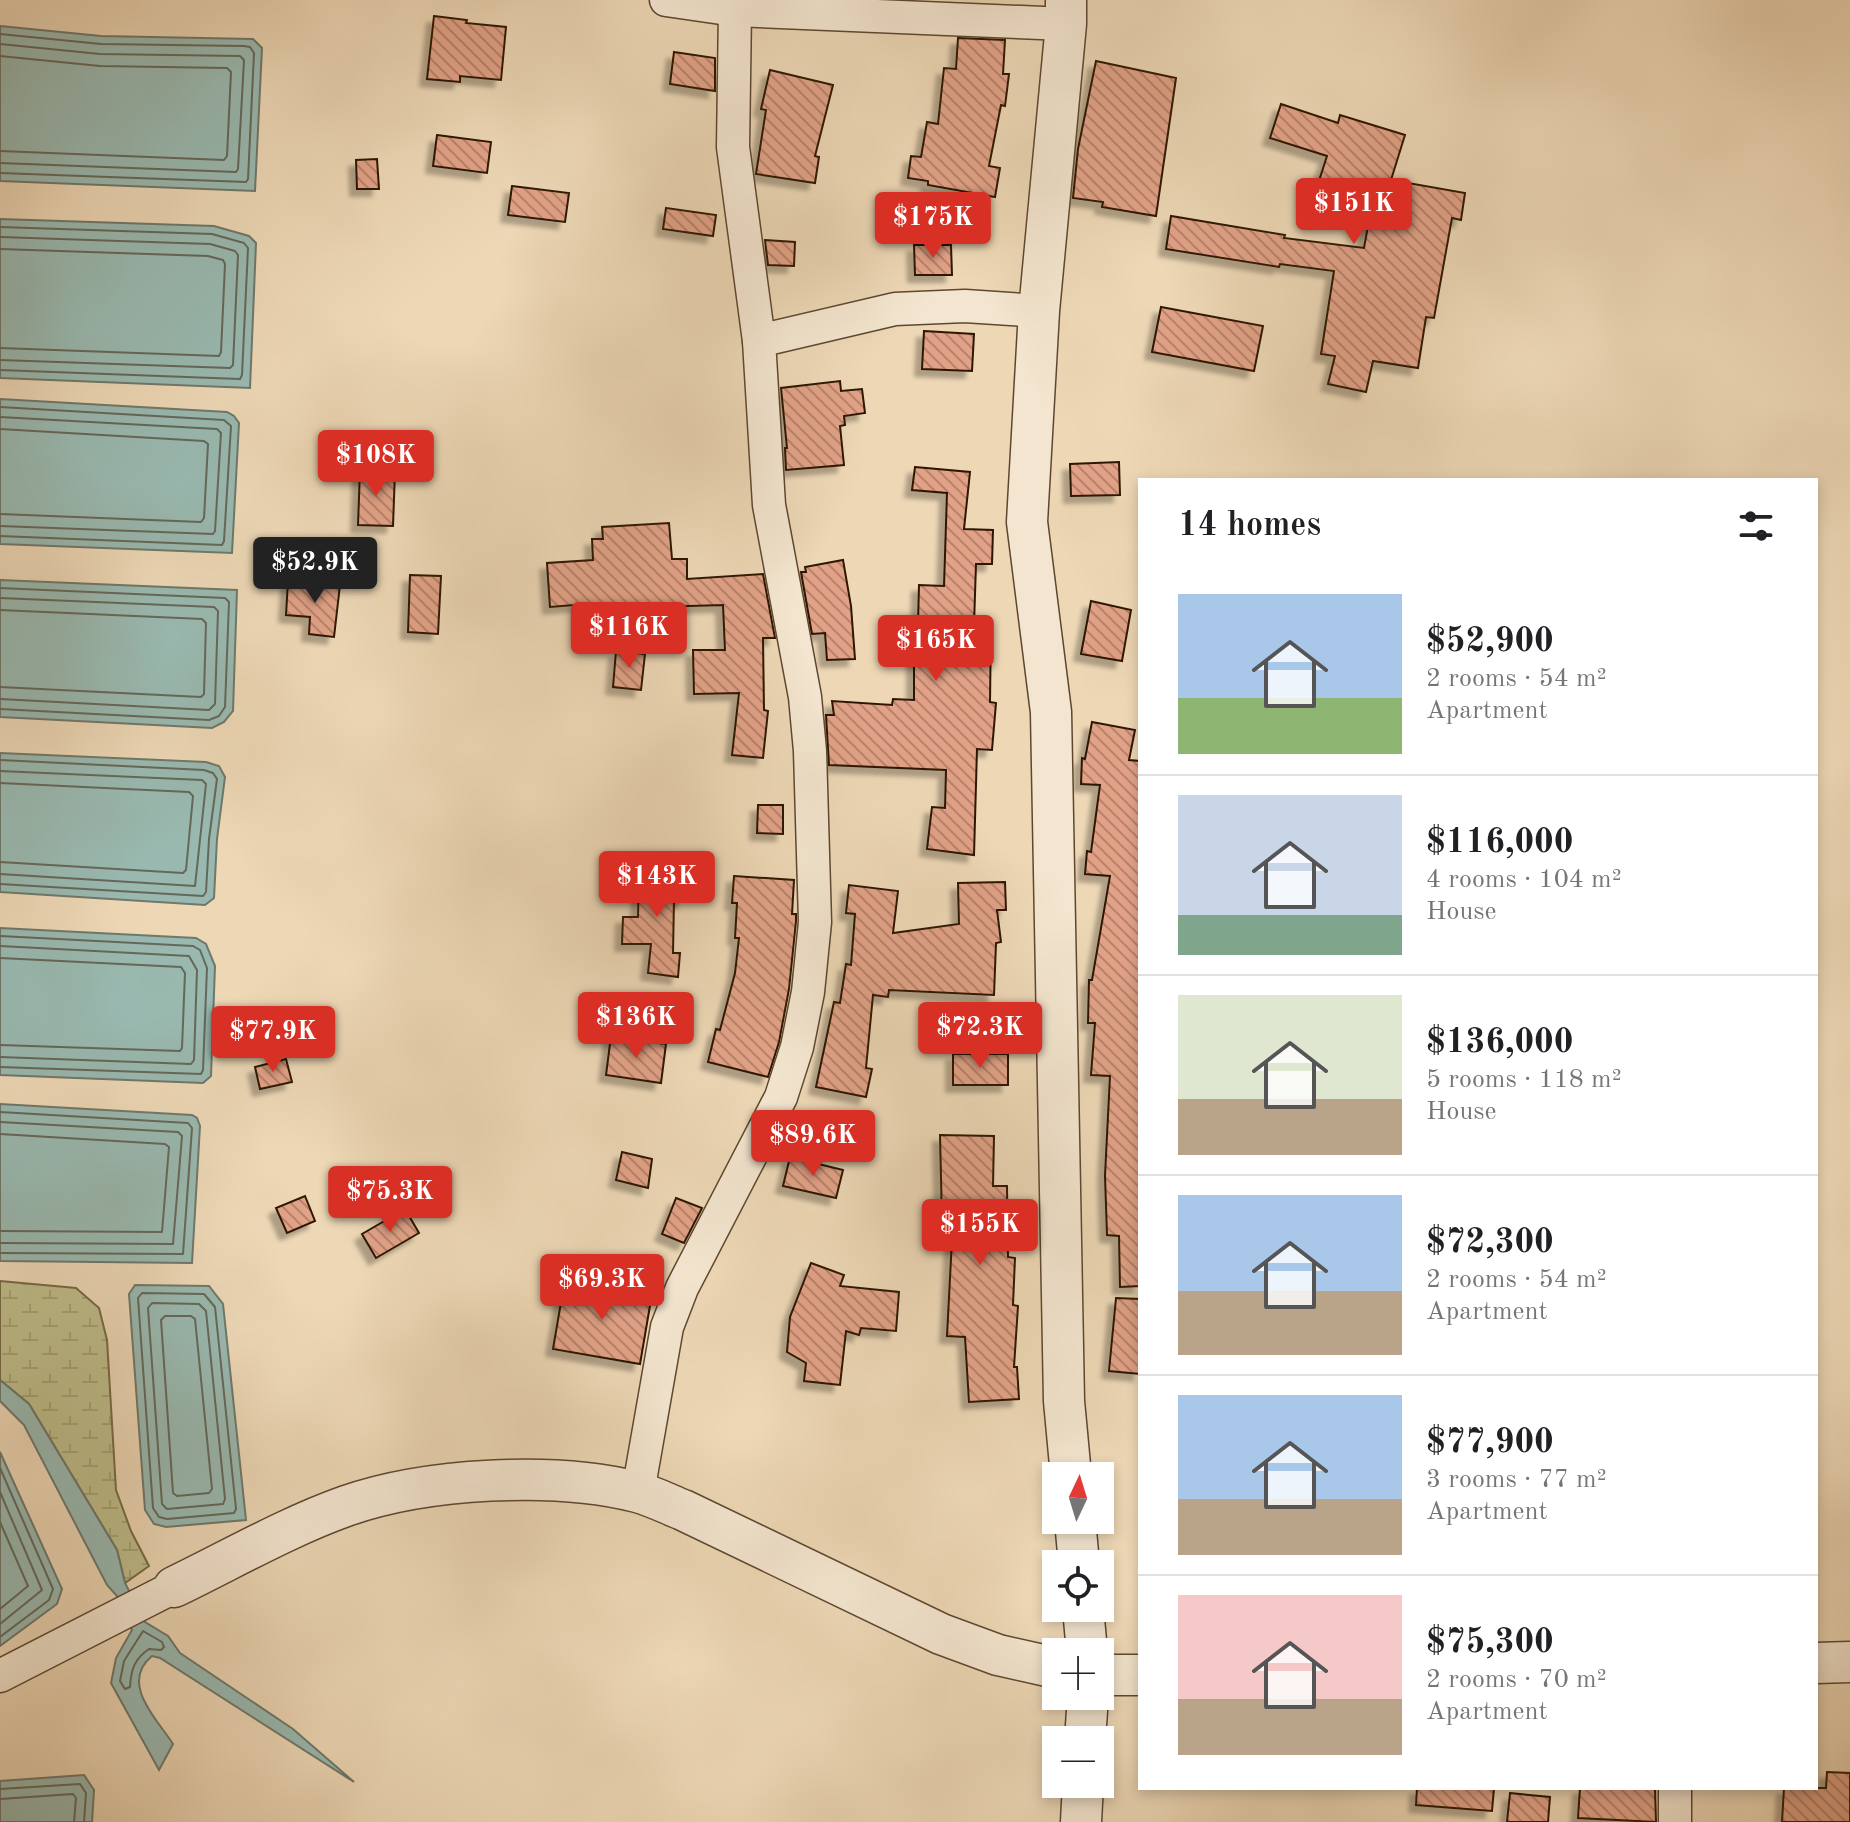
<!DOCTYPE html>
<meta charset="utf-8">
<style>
:root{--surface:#fff;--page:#f6f6f6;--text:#202124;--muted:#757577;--line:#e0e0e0;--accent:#d93025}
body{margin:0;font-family:"Old Standard TT",serif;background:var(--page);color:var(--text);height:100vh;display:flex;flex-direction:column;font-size:30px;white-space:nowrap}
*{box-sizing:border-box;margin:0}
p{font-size:26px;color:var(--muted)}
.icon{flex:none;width:44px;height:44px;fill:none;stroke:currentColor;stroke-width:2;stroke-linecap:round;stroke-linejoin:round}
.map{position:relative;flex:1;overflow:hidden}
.side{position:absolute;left:1138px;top:478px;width:680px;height:1312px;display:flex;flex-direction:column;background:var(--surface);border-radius:0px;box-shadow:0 4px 12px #0003}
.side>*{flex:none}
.needle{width:52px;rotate:4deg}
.controls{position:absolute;left:1042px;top:1462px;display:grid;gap:16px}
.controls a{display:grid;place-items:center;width:72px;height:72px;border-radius:0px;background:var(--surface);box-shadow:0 4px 12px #0003;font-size:40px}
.price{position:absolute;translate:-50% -68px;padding:0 18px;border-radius:8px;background:var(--accent);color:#fff;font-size:26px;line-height:52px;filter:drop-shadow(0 2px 4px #0008)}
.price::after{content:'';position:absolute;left:50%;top:48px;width:24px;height:18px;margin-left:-12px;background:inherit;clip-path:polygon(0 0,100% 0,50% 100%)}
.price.on{background:#222;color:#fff}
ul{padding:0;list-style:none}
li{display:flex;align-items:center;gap:24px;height:200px;padding:0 40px}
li+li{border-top:2px solid var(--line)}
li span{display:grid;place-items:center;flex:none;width:224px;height:160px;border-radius:0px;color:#555}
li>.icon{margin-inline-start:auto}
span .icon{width:96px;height:96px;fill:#fffc;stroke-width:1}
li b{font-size:34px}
h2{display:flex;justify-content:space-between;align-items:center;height:96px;padding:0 40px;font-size:34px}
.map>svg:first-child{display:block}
.wetland{fill:url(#wetland-marsh);stroke:#766a46;stroke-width:2}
.water{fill:#99b9b0;stroke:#6f786b;stroke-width:2}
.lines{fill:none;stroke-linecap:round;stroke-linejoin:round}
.shore{stroke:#64685a;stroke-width:2}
.building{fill:url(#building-back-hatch);stroke:#2f1703;stroke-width:2;filter:url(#shadow)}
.minor-casing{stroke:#5e4730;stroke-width:35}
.tertiary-casing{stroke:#5e4730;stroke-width:43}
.minor{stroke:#f3e5cf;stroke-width:32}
.tertiary{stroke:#f3e5cf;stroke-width:40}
</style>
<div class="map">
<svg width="1850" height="1822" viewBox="0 0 1850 1822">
<defs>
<pattern id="wetland-marsh" width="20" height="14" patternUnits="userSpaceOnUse" patternTransform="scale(2)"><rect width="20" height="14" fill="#bebd8a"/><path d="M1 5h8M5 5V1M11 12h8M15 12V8" fill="none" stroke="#a4a275"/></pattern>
<pattern id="building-back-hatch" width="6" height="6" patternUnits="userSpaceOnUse" patternTransform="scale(2)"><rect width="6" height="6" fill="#e1a287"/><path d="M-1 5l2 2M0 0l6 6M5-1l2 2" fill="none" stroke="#b7836c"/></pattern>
<filter id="shadow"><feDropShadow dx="-7" dy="7" stdDeviation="2" flood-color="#0004"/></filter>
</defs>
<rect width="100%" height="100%" fill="#edd7b5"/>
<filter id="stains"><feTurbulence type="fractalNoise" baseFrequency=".0025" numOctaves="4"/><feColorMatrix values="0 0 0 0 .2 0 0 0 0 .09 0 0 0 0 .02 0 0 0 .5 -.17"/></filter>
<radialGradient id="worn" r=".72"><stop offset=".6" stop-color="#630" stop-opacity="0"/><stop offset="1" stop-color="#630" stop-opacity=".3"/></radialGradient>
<polygon class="wetland" points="0,1281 76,1288 99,1308 107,1340 116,1490 131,1531 149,1566 125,1583 117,1550 29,1404 0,1380"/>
<g class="water">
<polygon points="0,26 101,36 253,39 262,48 255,191 0,181"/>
<polygon points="0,219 214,226 249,236 256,243 250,388 0,378"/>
<polygon points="0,399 227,412 234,416 239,423 232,553 0,544"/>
<polygon points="0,580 237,590 233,711 224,722 212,728 0,717"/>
<polygon points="0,753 206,762 219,766 225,777 217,839 214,898 205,905 0,892"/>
<polygon points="0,928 196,938 206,944 215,966 211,1076 203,1083 0,1075"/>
<polygon points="0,1104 192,1115 197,1118 200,1126 192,1263 0,1261"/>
<polygon points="135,1285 209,1286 223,1304 246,1520 166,1527 154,1524 145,1510 129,1294"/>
<path d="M0 1380 29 1404 117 1550 125 1583 145 1622 168 1636 180 1653 293 1729 354 1782 160 1658 152 1656C119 1683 157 1719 173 1744L159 1770 111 1683 116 1658 132 1630 117 1596 107 1585 24 1425 0 1401Z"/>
<polygon points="0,1452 62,1589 57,1604 0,1646"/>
<polygon points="84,1775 94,1790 92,1822 0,1822 0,1781"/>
</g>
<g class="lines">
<g class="shore">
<polyline points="0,34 101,44 244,46 250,47 254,53 248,179 246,182 0,173"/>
<polyline points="0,44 100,54 240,56 244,60 238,169 236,172 0,163"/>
<polyline points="0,56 100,66 227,68 231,72 227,156 224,160 0,151"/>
<polyline points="0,227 212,234 244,243 248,248 242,375 240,379 0,370"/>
<polyline points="0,237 210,244 235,251 238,255 233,365 230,368 0,360"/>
<polyline points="0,249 208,256 223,260 225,264 221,352 219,356 0,348"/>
<polyline points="0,407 224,420 231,426 224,541 222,545 0,536"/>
<polyline points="0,417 217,429 221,433 215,531 213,534 0,526"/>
<polyline points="0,429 204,441 208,444 204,518 201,522 0,514"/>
<polyline points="0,588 225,598 229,602 225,707 219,716 209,720 0,709"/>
<polyline points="0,598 214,607 218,611 215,704 209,710 0,699"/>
<polyline points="0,610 202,619 206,623 204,694 201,697 0,687"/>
<polyline points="0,760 204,770 213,773 217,779 209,839 206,892 203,896 0,884"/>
<polyline points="0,771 202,780 206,784 195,886 0,874"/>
<polyline points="0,783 189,792 193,796 186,870 183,873 0,862"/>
<polyline points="0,936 193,946 200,950 207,968 203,1070 201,1074 0,1067"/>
<polyline points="0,946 189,956 197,970 194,1060 191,1064 0,1057"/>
<polyline points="0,958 181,967 185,973 182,1048 180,1051 0,1045"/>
<polyline points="0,1112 188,1123 192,1128 183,1254 0,1253"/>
<polyline points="0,1122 178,1132 182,1136 173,1244 0,1243"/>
<polyline points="0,1134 165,1144 169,1147 162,1232 0,1231"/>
<polygon points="142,1293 204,1294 215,1307 236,1509 234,1513 167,1519 159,1517 153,1508 138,1298"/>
<polygon points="152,1303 199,1304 206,1311 225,1499 223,1504 167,1509 162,1504 148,1308"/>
<polygon points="165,1316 191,1316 195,1319 212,1489 209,1493 177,1496 173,1493 161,1320"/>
<polyline points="0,1468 53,1589 49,1600 0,1637"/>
<polyline points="0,1492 42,1590 0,1624"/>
<polyline points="0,1522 28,1586 0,1609"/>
<path d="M143 1631 162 1642 164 1647 161 1650 149 1649C134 1659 131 1670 130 1687L125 1689 120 1681 124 1661Z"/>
<polyline points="0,1789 80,1784 86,1793 84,1822"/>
<polyline points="0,1799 73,1794 76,1798 74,1822"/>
</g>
</g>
<g class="building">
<polygon points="434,16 467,20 466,23 506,27 501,80 460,76 460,82 427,79"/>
<polygon points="958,38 1005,40 1003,74 1009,74 1005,106 1001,105 989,166 1000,168 995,197 928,185 928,181 908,178 911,156 921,157 927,122 938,124 944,68 956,69"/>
<polygon points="674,52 715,58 715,91 670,84"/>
<polygon points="1096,61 1176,78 1156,216 1102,207 1103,202 1073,198 1078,149"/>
<polygon points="770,70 833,85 815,156 819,157 815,183 756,174 766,110 761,109"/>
<polygon points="1281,104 1338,123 1340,115 1405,135 1391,180 1465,193 1461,220 1452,218 1434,318 1426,317 1418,368 1373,361 1366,392 1328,384 1335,356 1321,354 1334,271 1280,264 1279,267 1166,249 1171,216 1285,235 1284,238 1364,248 1372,204 1317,187 1327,156 1270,138"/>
<polygon points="437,135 491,142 487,173 433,166"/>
<polygon points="377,159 379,189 357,189 356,160"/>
<polygon points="512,186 569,193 565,222 508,215"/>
<polygon points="666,208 716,215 713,236 663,229"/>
<polygon points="765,240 795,242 794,266 768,265"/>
<polygon points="914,245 951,245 952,275 915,275"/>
<polygon points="1161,307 1263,326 1254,371 1152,352"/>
<polygon points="924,331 974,334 972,371 922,369"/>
<polygon points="840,381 841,391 862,389 865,413 844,416 845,425 840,426 844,465 786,470 785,448 787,448 781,388"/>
<polygon points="1119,462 1120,495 1071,496 1070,464"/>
<polygon points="915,467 970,472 964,529 993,530 992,564 976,564 974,625 991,625 990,702 996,703 992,750 977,749 974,855 927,849 932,807 945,808 946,770 829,765 826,715 834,715 832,701 892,705 893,699 914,700 914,624 918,624 919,585 944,586 947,493 912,490"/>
<polygon points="360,470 395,471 393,526 358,525"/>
<polygon points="669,523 672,559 687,559 687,579 763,574 775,638 763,638 764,710 768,711 763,758 732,755 739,693 694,694 693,650 725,650 723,605 586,609 586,604 550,607 547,563 593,560 592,539 603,539 602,527"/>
<polygon points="843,560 851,606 855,659 827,660 825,633 812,634 801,572 806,572 805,567"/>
<polygon points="410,575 441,576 438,634 408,632"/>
<polygon points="288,581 340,585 334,637 309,634 310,617 286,615"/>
<polygon points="1091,601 1131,610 1122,661 1081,654"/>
<polygon points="616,651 645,654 641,690 613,687"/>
<polygon points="1092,722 1135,730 1129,760 1140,761 1140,1286 1120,1287 1119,1236 1107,1235 1105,1176 1110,1076 1091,1075 1095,1023 1088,1023 1089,980 1092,980 1110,876 1085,874 1087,851 1091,852 1100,785 1081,784 1082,758 1085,759"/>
<polygon points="758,805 783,805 783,834 757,833"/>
<polygon points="639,871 685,872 684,901 674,900 673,953 680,953 678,977 648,973 651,944 622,944 623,917 638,917"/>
<polygon points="734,876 794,880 792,914 796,914 796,921 789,989 779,1042 768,1077 708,1062 716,1029 720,1030 735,973 739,938 735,938 737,903 732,903"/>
<polygon points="1005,882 1006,910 997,910 1001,942 996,943 994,995 889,990 888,997 873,995 866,1068 872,1069 866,1097 816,1087 834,1002 840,1003 846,964 851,965 855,914 846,913 849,885 898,891 893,933 959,924 958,883"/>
<polygon points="611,1036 666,1044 661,1083 606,1075"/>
<rect x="953" y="1054" width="55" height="31"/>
<polygon points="286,1059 292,1082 260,1089 255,1067"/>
<polygon points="940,1135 994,1136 993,1186 1007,1186 1008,1257 1015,1258 1013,1305 1018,1306 1014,1367 1017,1367 1019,1399 969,1402 965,1337 947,1336 953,1220 942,1221"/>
<polygon points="622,1152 652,1159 648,1188 616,1180"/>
<polygon points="790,1157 843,1170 836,1198 783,1186"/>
<polygon points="305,1196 315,1221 287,1233 276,1208"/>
<polygon points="676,1198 702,1208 684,1243 662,1234"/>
<polygon points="405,1209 419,1233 376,1258 362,1234"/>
<polygon points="811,1263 844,1275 840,1286 899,1292 896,1331 861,1328 859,1335 846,1331 840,1385 804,1381 806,1363 787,1352 790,1317"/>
<polygon points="565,1279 652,1294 640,1364 553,1349"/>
<polygon points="1116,1298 1140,1299 1140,1374 1109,1371"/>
<polygon points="1827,1772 1850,1773 1850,1822 1782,1822 1784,1788 1826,1788"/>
<polygon points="1417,1788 1494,1788 1492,1811 1416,1805"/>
<polygon points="1580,1788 1655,1788 1656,1822 1578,1818"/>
<polygon points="1510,1793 1550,1797 1548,1822 1507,1822"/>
</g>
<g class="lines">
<defs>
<g id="minor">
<polyline points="666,0 735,10 1066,24"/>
<polyline points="759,341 895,309 965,306 1039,311"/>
<polyline points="638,1492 667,1327 682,1288 781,1097 797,1047 808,992 815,922 810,751 805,697 769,505 759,341 733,147 735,10"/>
<polyline points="0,1676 174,1587"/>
<polyline points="1675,1822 1675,1788"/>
</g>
<g id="tertiary">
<polyline points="1066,0 1066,24 1039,311 1027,522 1051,712 1064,1401 1071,1476"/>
<polyline points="1075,1520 1079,1564"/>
<path d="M174 1587C230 1560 287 1527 346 1506 426 1478 554 1471 637 1492 652 1496 668 1504 683 1510L941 1634 998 1655 1056 1668"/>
<polyline points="1083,1608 1087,1652"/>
<polyline points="1816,1663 1850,1662"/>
<polyline points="1100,1675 1140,1675"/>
<polyline points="1085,1740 1088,1696"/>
<polyline points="1081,1822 1083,1784"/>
</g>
</defs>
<use href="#minor" class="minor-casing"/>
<use href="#tertiary" class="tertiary-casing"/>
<use href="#minor" class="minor"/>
<use href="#tertiary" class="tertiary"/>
</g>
<rect width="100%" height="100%" filter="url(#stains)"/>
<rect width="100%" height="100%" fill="url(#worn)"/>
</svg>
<div class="controls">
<a><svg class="needle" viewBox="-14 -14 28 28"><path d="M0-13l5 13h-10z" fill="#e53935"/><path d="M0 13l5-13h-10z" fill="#757577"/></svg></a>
<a><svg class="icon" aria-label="locate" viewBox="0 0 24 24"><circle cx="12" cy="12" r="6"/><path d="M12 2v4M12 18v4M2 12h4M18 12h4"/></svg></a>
<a>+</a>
<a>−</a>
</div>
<b class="price" style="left:1354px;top:246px">$151K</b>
<b class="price" style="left:933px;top:260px">$175K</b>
<b class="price" style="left:376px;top:498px">$108K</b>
<b class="price on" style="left:315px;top:605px">$52.9K</b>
<b class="price" style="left:629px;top:670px">$116K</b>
<b class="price" style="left:936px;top:683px">$165K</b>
<b class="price" style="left:657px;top:919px">$143K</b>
<b class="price" style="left:636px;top:1060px">$136K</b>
<b class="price" style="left:980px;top:1070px">$72.3K</b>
<b class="price" style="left:273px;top:1074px">$77.9K</b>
<b class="price" style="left:813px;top:1178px">$89.6K</b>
<b class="price" style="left:390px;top:1234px">$75.3K</b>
<b class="price" style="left:980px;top:1267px">$155K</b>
<b class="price" style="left:602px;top:1322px">$69.3K</b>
<section class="side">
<h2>14 homes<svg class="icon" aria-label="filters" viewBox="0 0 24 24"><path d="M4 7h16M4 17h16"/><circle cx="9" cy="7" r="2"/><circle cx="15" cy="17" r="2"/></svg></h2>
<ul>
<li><span style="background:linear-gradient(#a9c7e8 65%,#8fb573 0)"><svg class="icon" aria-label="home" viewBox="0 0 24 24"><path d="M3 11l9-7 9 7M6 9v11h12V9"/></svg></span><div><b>$52,900</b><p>2 rooms · 54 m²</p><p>Apartment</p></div></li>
<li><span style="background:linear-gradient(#c9d6e8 75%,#7fa58c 0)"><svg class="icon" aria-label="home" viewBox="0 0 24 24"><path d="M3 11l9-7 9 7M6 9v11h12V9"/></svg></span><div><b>$116,000</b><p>4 rooms · 104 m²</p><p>House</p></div></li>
<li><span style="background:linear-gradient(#dfe7d0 65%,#b9a48a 0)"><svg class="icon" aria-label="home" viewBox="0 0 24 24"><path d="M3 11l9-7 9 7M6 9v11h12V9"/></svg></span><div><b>$136,000</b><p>5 rooms · 118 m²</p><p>House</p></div></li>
<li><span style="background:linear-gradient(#a9c7e8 60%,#b9a48a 0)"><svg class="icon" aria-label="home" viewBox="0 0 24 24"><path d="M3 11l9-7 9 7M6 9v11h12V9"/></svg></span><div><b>$72,300</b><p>2 rooms · 54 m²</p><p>Apartment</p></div></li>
<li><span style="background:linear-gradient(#a9c7e8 65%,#b9a48a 0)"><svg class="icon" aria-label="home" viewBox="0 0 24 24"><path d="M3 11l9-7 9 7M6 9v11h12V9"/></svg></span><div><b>$77,900</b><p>3 rooms · 77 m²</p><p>Apartment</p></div></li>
<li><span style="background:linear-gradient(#f6c9c9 65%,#b9a48a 0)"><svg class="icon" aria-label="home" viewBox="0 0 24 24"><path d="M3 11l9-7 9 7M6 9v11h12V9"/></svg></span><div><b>$75,300</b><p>2 rooms · 70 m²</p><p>Apartment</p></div></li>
</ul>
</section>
</div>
